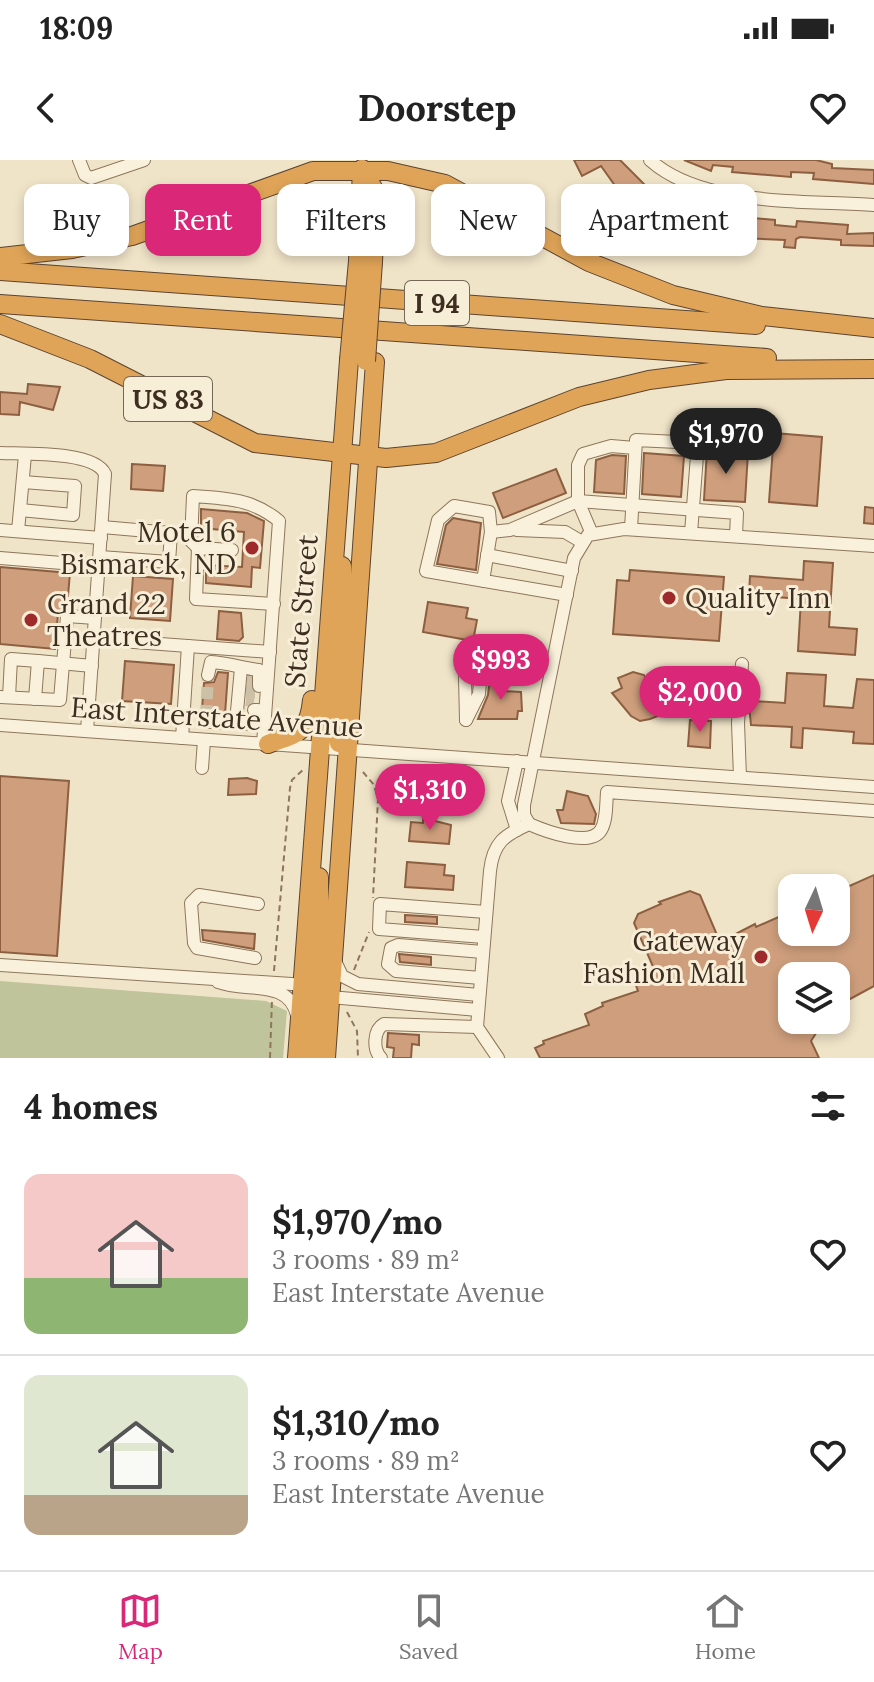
<!DOCTYPE html>
<meta charset="utf-8">
<style>
:root{--surface:#fff;--page:#f2f2f2;--text:#222;--muted:#767676;--line:#e0e0e0;--accent:#db2777}
body{margin:0;font-family:Lora,serif;background:var(--page);color:var(--text);height:100vh;display:flex;flex-direction:column;font-size:30px;white-space:nowrap}
*{box-sizing:border-box;margin:0}
p{font-size:26px;color:var(--muted)}
.icon{flex:none;width:44px;height:44px;fill:none;stroke:currentColor;stroke-width:2;stroke-linecap:round;stroke-linejoin:round}
.map{position:relative;height:898px;overflow:hidden}
.drawer{display:flex;flex-direction:column;background:var(--surface);flex:1}
.drawer>*{flex:none}
.banner{position:absolute;left:24px;top:24px;width:826px;height:72px;display:flex;gap:16px}
.needle{width:52px;rotate:184deg}
.fabs{position:absolute;left:778px;top:714px;display:grid;gap:16px}
.fabs a{display:grid;place-items:center;width:72px;height:72px;border-radius:16px;background:var(--surface);box-shadow:0 4px 12px #0003;font-size:40px}
.price{position:absolute;translate:-50% -68px;padding:0 18px;border-radius:28px;background:var(--accent);color:#fff;font-size:26px;line-height:52px;filter:drop-shadow(0 2px 4px #0008)}
.price::after{content:'';position:absolute;left:50%;top:48px;width:24px;height:18px;margin-left:-12px;background:inherit;clip-path:polygon(0 0,100% 0,50% 100%)}
.price.on{background:#222;color:#fff}
ul{padding:0;list-style:none}
li{display:flex;align-items:center;gap:24px;height:200px;padding:0 24px}
li+li{border-top:2px solid var(--line)}
li span{display:grid;place-items:center;flex:none;width:224px;height:160px;border-radius:16px;color:#555}
li>.icon{margin-inline-start:auto}
span .icon{width:96px;height:96px;fill:#fffc;stroke-width:1}
li b{font-size:34px}
h2{display:flex;justify-content:space-between;align-items:center;height:96px;padding:0 24px;font-size:34px}
.chip{padding:0 28px;border-radius:16px;background:var(--surface);box-shadow:0 4px 12px #0003;font-size:28px;line-height:72px}
.chip.on{background:var(--accent);color:#fff}
.status{display:flex;justify-content:space-between;align-items:center;height:56px;padding:0 40px;background:var(--surface);direction:ltr}
.status svg{height:22px;fill:currentColor}
header{display:flex;justify-content:space-between;align-items:center;height:104px;padding:0 24px;background:var(--surface);font-size:36px;font-weight:700}
.menu{display:flex;justify-content:space-around;align-items:center;height:112px;border-top:2px solid var(--line);background:var(--surface);font-size:22px;color:var(--muted)}
.menu a{display:grid;justify-items:center;gap:4px}
.menu .on{color:var(--accent)}
.map>svg:first-child{display:block}
.cemetery{fill:#bfc49a}
.building{fill:#cf9f7d;stroke:#8d5f41;stroke-width:2}
.lines{fill:none;stroke-linecap:round;stroke-linejoin:round}
.minor-tunnel{stroke:#ccc0a6;stroke-width:12;stroke-dasharray:12 6;stroke-linecap:butt}
.minor-casing{stroke:#8d765c;stroke-width:14}
.highway-casing{stroke:#5b4430;stroke-width:20}
.path{stroke:#8d765c;stroke-width:2;stroke-dasharray:6 4;stroke-linecap:butt}
.minor{stroke:#faf1dc;stroke-width:12}
.highway{stroke:#e0a458;stroke-width:18}
.highway-bridge-casing{stroke:#5b4430;stroke-width:20;stroke-linecap:butt}
.highway-bridge{stroke:#e0a458;stroke-width:18}
.poi-dot{fill:#9e2a2b;stroke:#f7eed8;stroke-width:3}
.labels{text-anchor:middle;dominant-baseline:central;stroke-width:6;stroke-linejoin:round;paint-order:stroke}
.shield{fill:#f7eed8;stroke:#756857;stroke-width:2}
.shield-label{font-size:26px;font-weight:bold;fill:#3d2e20}
.poi-label{font-size:28px;fill:#3d2e20;stroke:#f7eed8;text-anchor:end}
.street-label{font-size:28px;fill:#3d2e20;stroke:#f7eed8}
</style>
<div class="status"><b>18:09</b><svg viewBox="0 0 49 12"><path d="M0 12V9h3v3zM5 12V6h3v6zM10 12V3h3v9zM15 12V0h3v12zM26 1h20v11H26zM47 4h2v5h-2z"/></svg></div>
<header><svg class="icon" aria-label="back" viewBox="0 0 24 24"><path d="M15 5l-7 7 7 7"/></svg>Doorstep<svg class="icon" aria-label="heart" viewBox="0 0 24 24"><path d="M12 20l-8-8c-3-5 5-10 8-4 3-6 11-1 8 4z"/></svg></header>
<div class="map">
<svg width="874" height="898" viewBox="0 0 874 898">
<rect width="100%" height="100%" fill="#f0e4c8"/>
<polygon class="cemetery" points="0,821 266,841 287,851 283,898 0,898"/>
<g class="building">
<polygon points="574,0 620,0 646,26 643,30 659,43 662,37 689,53 683,65 652,52 616,27 601,6 582,16"/>
<polygon points="684,0 816,0 832,4 832,8 874,10 874,24 813,19 814,13 791,12 791,17 732,12 733,7 713,5 711,11"/>
<polygon points="718,55 775,60 775,65 796,67 797,61 848,65 847,74 874,73 874,86 841,85 841,80 800,77 796,79 795,88 784,87 785,80 739,78 739,72 707,70 707,59 717,60"/>
<polygon points="28,224 60,227 53,250 20,242 19,255 0,254 0,232 27,234"/>
<polygon points="774,273 822,277 817,346 769,342"/>
<polygon points="707,290 748,292 745,342 704,340"/>
<polygon points="644,293 684,296 681,337 642,334"/>
<polygon points="612,295 626,296 624,334 594,332 596,300"/>
<polygon points="132,304 165,306 163,331 131,329"/>
<polygon points="556,309 566,333 503,358 493,333"/>
<polygon points="865,347 874,348 874,364 864,363"/>
<polygon points="201,349 247,353 264,361 260,408 252,407 251,427 206,423 206,405 242,407 244,372 201,368"/>
<polygon points="453,358 481,363 476,410 437,404 446,365"/>
<polygon points="804,401 833,403 829,467 857,469 855,495 798,491 801,439 749,435 750,416 803,420"/>
<polygon points="0,407 70,413 67,447 58,454 55,489 0,484"/>
<polygon points="630,410 724,417 719,481 613,474 617,420 629,421"/>
<polygon points="133,416 173,419 170,461 130,458"/>
<polygon points="428,442 468,448 466,458 477,460 473,481 423,472"/>
<polygon points="219,451 241,453 243,477 239,481 217,479"/>
<polygon points="125,501 174,505 171,544 122,541"/>
<polygon points="218,512 228,513 225,554 202,549 204,523 214,522"/>
<polygon points="633,512 644,515 662,547 658,556 650,559 640,561 631,556 612,533 622,528 618,518"/>
<polygon points="787,513 826,515 824,546 853,548 857,519 874,520 874,584 853,583 854,572 803,568 802,588 791,587 792,567 751,565 749,545 753,541 785,543"/>
<polygon points="490,516 504,517 503,531 521,532 522,551 518,551 517,559 478,559 488,535"/>
<polygon points="690,560 711,561 710,588 688,586"/>
<polygon points="0,616 69,621 57,796 0,792"/>
<polygon points="247,618 257,621 256,634 228,635 229,619"/>
<polygon points="567,631 588,636 596,654 594,664 561,663 557,650 563,650"/>
<polygon points="423,658 451,665 449,684 409,681 411,662 423,663"/>
<polygon points="407,702 445,705 444,715 454,716 453,730 405,727"/>
<polygon points="874,715 874,826 839,845 836,843 836,816 792,816 792,860 817,860 820,867 811,881 819,898 540,898 535,888 544,884 543,881 589,865 585,854 603,846 602,843 638,831 634,820 655,811 634,763 638,754 661,744 659,742 690,731 700,735 720,782 755,764 756,767 792,751 792,772 836,772 836,732"/>
<polygon points="405,755 437,757 437,764 405,762"/>
<polygon points="202,770 255,774 254,789 203,780"/>
<polygon points="399,794 431,797 431,805 400,802"/>
<polygon points="388,873 419,875 419,885 412,884 411,898 393,898 394,888 387,887"/>
</g>
<g class="lines">
<g class="minor-tunnel">
<polyline points="247,520 256,521"/>
<polyline points="246,532 255,532"/>
<polyline points="246,540 254,541"/>
<polyline points="206,557 208,515"/>
</g>
<defs>
<g id="minor">
<polyline points="79,0 85,15 91,18 144,0"/>
<path d="M650 0C702 47 805 40 874 45"/>
<polyline points="698,283 698,277 742,280"/>
<polyline points="635,288 611,286 583,294 578,305 578,341 737,353 736,376"/>
<path d="M0 293C25 294 95 291 105 314L87 571"/>
<polyline points="20,350 73,355 75,326 23,322"/>
<polyline points="631,369 636,280 698,283 691,373"/>
<polyline points="0,370 101,378"/>
<polyline points="517,370 565,372 582,382"/>
<polyline points="18,371 25,295"/>
<polyline points="491,372 510,370 578,341 592,374"/>
<path d="M198 388 191 381 193 336C226 338 253 339 279 361L263 584"/>
<polyline points="232,390 198,388 196,439 274,444"/>
<polyline points="487,395 572,411"/>
<polyline points="100,397 169,402 171,373 102,367"/>
<polyline points="0,398 99,406"/>
<polyline points="483,421 491,372 489,352 454,346 438,360 426,411 567,435"/>
<polyline points="93,479 270,492"/>
<path d="M208 515 211 502C229 503 242 508 259 510V526"/>
<polyline points="0,537 60,540 67,456 95,458"/>
<polyline points="9,537 11,499 38,501"/>
<polyline points="35,539 38,501 92,506"/>
<polyline points="206,557 211,562 254,564 258,550 254,550"/>
<polyline points="466,560 465,517 482,500"/>
<polyline points="466,560 479,534 482,500"/>
<polyline points="236,562 241,508"/>
<polyline points="0,565 874,627"/>
<polyline points="182,578 188,486"/>
<polyline points="517,601 508,641 517,670"/>
<polyline points="202,608 204,580"/>
<polyline points="740,617 738,563 742,504"/>
<polyline points="529,664 524,655 524,645 574,398 588,375 624,369 874,386"/>
<polyline points="484,777 379,769 380,744 486,752"/>
<polyline points="255,798 197,788 194,783 191,743 199,735 258,744"/>
<polyline points="335,801 342,816 358,824 479,835"/>
<polyline points="0,805 307,825"/>
<polyline points="481,818 396,811 388,804 391,788 398,785 483,792"/>
<path d="M218 822C246 833 288 818 297 855"/>
<polyline points="324,834 330,837 478,850"/>
<path d="M381 898C373 890 373 870 384 864L477 867"/>
<path d="M498 898 477 867 490 711C493 683 504 675 529 664 545 671 590 688 601 670 607 660 606 644 607 632L874 651"/>
</g>
<g id="highway">
<polyline points="362,9 376,33 373,102"/>
<polyline points="0,97 72,89 132,76 313,11 388,11 445,24 589,102 673,135 762,156 874,168"/>
<polyline points="358,101 362,9"/>
<polyline points="0,111 756,165"/>
<polyline points="0,144 767,198"/>
<polyline points="0,164 90,199 255,283 386,298 436,293 579,237 649,220 726,210 874,209"/>
<path d="M339 583C328 560 345 444 342 406"/>
<path d="M268 584C296 574 309 574 312 540"/>
<polyline points="319,717 319,824 324,834"/>
<polyline points="308,826 316,838 314,898"/>
<polyline points="297,898 349,200"/>
<polyline points="326,898 375,202"/>
</g>
</defs>
<use href="#minor" class="minor-casing"/>
<use href="#highway" class="highway-casing"/>
<g class="path">
<polyline points="363,612 374,625 378,639 373,738"/>
<polyline points="354,810 369,772"/>
<polyline points="274,811 290,628 292,620 305,608"/>
<polyline points="347,852 357,871 358,898"/>
<polyline points="270,898 272,839"/>
</g>
<use href="#minor" class="minor"/>
<use href="#highway" class="highway"/>
<defs>
<g id="highway-bridge">
<polyline points="349,200 358,101"/>
<polyline points="366,201 373,102"/>
</g>
</defs>
<use href="#highway-bridge" class="highway-bridge-casing"/>
<use href="#highway-bridge" class="highway-bridge"/>
</g>
<g class="poi-dot">
<circle cx="252" cy="388" r="8"/>
<circle cx="669" cy="438" r="8"/>
<circle cx="31" cy="460" r="8"/>
<circle cx="761" cy="797" r="8"/>
</g>
<g class="labels">
<g class="shield">
<rect x="405" y="121" width="64" height="44" rx="6"/>
<rect x="124" y="217" width="88" height="44" rx="6"/>
</g>
<g class="shield-label">
<text x="437" y="143">I 94</text>
<text x="168" y="239">US 83</text>
</g>
<g class="poi-label">
<text x="236" y="372">Motel 6<tspan x="236" dy="32">Bismarck, ND</tspan></text>
<text x="685" y="438" text-anchor="start">Quality Inn</text>
<text x="47" y="444" text-anchor="start">Grand 22<tspan x="47" dy="32">Theatres</tspan></text>
<text x="745" y="781">Gateway<tspan x="745" dy="32">Fashion Mall</tspan></text>
</g>
<g class="street-label">
<text transform="translate(301 451) rotate(-85)">State Street</text>
<text transform="translate(217 557) rotate(4)">East Interstate Avenue</text>
</g>
</g>
</svg>
<div class="fabs">
<a><svg class="needle" viewBox="-14 -14 28 28"><path d="M0-13l5 13h-10z" fill="#e53935"/><path d="M0 13l5-13h-10z" fill="#767676"/></svg></a>
<a><svg class="icon" aria-label="layers" viewBox="0 0 24 24"><path d="M12 4l9 5-9 5-9-5zM3 14l9 5 9-5"/></svg></a>
</div>
<b class="price on" style="left:726px;top:316px">$1,970</b>
<b class="price" style="left:501px;top:542px">$993</b>
<b class="price" style="left:700px;top:574px">$2,000</b>
<b class="price" style="left:430px;top:672px">$1,310</b>
<div class="banner">
<a class="chip">Buy</a>
<a class="chip on">Rent</a>
<a class="chip">Filters</a>
<a class="chip">New</a>
<a class="chip">Apartment</a>
</div>
</div>
<section class="drawer">
<h2>4 homes<svg class="icon" aria-label="filters" viewBox="0 0 24 24"><path d="M4 7h16M4 17h16"/><circle cx="9" cy="7" r="2"/><circle cx="15" cy="17" r="2"/></svg></h2>
<ul>
<li><span style="background:linear-gradient(#f6c9c9 65%,#8fb573 0)"><svg class="icon" aria-label="home" viewBox="0 0 24 24"><path d="M3 11l9-7 9 7M6 9v11h12V9"/></svg></span><div><b>$1,970/mo</b><p>3 rooms · 89 m²</p><p>East Interstate Avenue</p></div><svg class="icon" aria-label="heart" viewBox="0 0 24 24"><path d="M12 20l-8-8c-3-5 5-10 8-4 3-6 11-1 8 4z"/></svg></li>
<li><span style="background:linear-gradient(#dfe7d0 75%,#b9a48a 0)"><svg class="icon" aria-label="home" viewBox="0 0 24 24"><path d="M3 11l9-7 9 7M6 9v11h12V9"/></svg></span><div><b>$1,310/mo</b><p>3 rooms · 89 m²</p><p>East Interstate Avenue</p></div><svg class="icon" aria-label="heart" viewBox="0 0 24 24"><path d="M12 20l-8-8c-3-5 5-10 8-4 3-6 11-1 8 4z"/></svg></li>
</ul>
</section>
<nav class="menu">
<a class="on"><svg class="icon" aria-label="map" viewBox="0 0 24 24"><path d="M3 6l6-2 6 2 6-2v14l-6 2-6-2-6 2zM9 4v14M15 6v14"/></svg>Map</a>
<a><svg class="icon" aria-label="saved" viewBox="0 0 24 24"><path d="M7 4h10v16l-5-4-5 4z"/></svg>Saved</a>
<a><svg class="icon" aria-label="home" viewBox="0 0 24 24"><path d="M3 11l9-7 9 7M6 9v11h12V9"/></svg>Home</a>
</nav>
